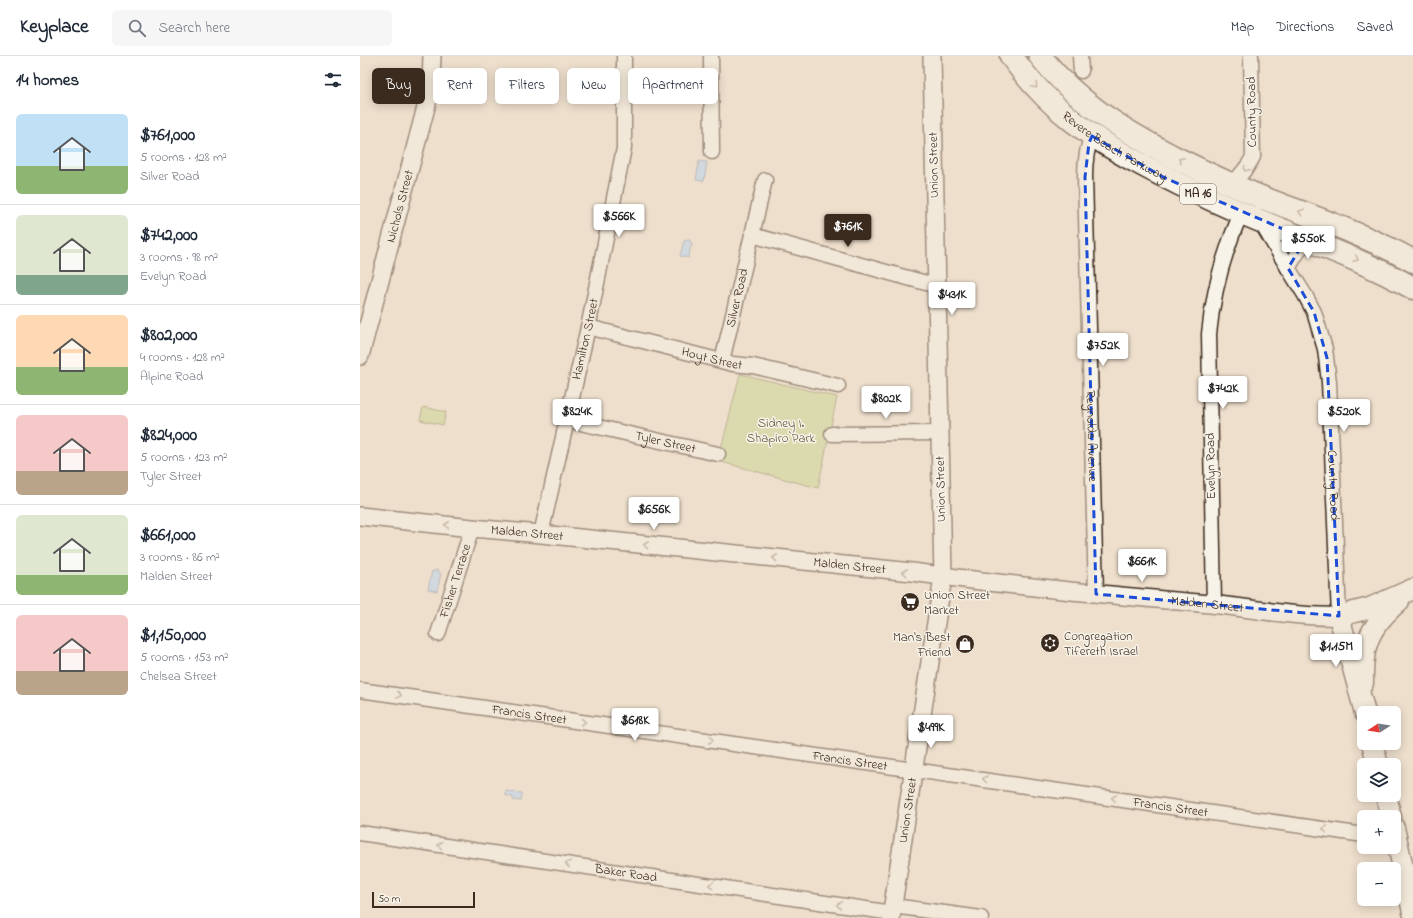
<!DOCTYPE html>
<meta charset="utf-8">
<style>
:root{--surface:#fff;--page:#f6f6f7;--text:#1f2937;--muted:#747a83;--line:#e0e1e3;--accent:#3b2a1e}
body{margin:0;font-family:"Indie Flower",sans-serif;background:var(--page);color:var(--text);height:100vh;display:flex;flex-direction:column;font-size:15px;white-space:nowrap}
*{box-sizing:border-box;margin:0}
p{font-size:13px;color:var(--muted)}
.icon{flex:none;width:22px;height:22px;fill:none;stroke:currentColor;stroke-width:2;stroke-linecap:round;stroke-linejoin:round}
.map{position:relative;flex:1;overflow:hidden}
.details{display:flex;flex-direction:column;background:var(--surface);width:360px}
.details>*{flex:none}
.guide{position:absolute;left:12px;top:12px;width:380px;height:36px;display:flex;gap:8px}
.needle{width:26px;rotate:258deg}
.controls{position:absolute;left:997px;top:650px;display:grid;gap:8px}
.controls a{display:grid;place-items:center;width:44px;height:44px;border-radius:6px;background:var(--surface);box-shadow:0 2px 10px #0003;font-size:20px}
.scale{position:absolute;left:12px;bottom:10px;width:103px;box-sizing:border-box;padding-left:4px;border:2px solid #3b2a1e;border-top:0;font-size:11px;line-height:14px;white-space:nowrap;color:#3b2a1e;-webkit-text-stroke:3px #f7f3e8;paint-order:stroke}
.price{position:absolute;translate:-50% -34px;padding:0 9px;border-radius:4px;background:#fff;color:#222;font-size:13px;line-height:26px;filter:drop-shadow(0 1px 2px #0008)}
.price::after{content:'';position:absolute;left:50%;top:24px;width:12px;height:9px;margin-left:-6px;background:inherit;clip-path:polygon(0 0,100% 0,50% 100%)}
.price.on{background:var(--accent);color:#fff}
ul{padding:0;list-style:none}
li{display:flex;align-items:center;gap:12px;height:100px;padding:0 16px}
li+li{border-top:1px solid var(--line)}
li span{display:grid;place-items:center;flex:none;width:112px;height:80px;border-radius:6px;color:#555}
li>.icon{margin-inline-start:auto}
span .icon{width:48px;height:48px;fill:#fffc;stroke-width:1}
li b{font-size:17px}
h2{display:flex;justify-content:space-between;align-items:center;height:48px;padding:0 16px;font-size:17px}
.tag{padding:0 14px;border-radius:6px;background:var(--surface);box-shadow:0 2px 10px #0003;font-size:14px;line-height:36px}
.tag.on{background:var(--accent);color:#fff}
header{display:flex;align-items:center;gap:24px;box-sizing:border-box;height:56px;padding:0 20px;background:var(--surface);border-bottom:1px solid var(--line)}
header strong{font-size:19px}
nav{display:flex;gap:22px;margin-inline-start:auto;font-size:14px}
.search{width:280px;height:36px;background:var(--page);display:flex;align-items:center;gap:10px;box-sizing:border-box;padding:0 14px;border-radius:6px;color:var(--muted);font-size:15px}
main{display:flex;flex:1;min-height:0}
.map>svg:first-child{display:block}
.green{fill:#c4d489;stroke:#807f54}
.water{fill:#aed2f7;stroke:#808fa0}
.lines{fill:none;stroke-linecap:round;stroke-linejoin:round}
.minor-casing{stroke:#3b2a1e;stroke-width:17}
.tertiary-casing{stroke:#3b2a1e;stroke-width:20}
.secondary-casing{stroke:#3b2a1e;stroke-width:23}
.trunk-casing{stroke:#3b2a1e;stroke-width:25}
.minor{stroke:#f7f3e8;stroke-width:14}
.tertiary{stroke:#f7f3e8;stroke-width:17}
.secondary{stroke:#f7f3e8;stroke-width:20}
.trunk{stroke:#f7f3e8;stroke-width:22}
.oneway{stroke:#998e83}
.marked{fill:none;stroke:#1d4ed8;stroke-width:3;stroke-dasharray:8 5;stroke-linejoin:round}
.labels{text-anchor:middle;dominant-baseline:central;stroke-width:3;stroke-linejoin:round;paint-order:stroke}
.shield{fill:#f7f3e8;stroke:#73665b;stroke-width:1}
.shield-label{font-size:12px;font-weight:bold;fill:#3b2a1e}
.street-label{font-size:13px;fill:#3b2a1e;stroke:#f7f3e8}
.park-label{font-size:13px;fill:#5d5439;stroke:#f7f3e8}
.poi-label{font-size:13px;fill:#3b2a1e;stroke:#f7f3e8;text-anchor:start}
</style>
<header>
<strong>Keyplace</strong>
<div class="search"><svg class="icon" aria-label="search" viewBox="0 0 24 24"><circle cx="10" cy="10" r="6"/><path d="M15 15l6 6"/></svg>Search here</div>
<nav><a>Map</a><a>Directions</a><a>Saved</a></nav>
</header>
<main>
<section class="details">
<h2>14 homes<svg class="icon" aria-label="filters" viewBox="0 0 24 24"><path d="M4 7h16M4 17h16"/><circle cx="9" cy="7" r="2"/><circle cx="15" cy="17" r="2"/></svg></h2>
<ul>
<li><span style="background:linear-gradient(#bfe0f5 65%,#8fb573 0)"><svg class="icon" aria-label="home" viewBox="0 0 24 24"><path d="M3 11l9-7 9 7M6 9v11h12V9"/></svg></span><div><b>$761,000</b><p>5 rooms · 128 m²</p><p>Silver Road</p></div></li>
<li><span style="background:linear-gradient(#dfe7d0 75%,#7fa58c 0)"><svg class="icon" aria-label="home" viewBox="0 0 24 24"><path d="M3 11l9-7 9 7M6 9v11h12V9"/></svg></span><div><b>$742,000</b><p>3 rooms · 98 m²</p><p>Evelyn Road</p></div></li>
<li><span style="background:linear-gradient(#ffd9b3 65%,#8fb573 0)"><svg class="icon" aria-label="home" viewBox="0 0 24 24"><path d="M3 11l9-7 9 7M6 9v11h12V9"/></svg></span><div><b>$802,000</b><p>4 rooms · 128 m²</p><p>Alpine Road</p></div></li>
<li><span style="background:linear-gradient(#f6c9c9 70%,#b9a48a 0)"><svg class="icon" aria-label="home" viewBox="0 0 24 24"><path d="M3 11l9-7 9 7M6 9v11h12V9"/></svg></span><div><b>$824,000</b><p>5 rooms · 123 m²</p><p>Tyler Street</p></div></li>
<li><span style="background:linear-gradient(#dfe7d0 75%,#8fb573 0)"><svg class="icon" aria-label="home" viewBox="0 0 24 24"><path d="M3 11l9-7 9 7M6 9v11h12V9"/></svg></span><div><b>$661,000</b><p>3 rooms · 86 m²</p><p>Malden Street</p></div></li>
<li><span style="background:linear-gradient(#f6c9c9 70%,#b9a48a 0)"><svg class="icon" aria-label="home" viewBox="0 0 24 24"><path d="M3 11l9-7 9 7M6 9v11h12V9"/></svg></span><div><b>$1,150,000</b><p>5 rooms · 153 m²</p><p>Chelsea Street</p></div></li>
</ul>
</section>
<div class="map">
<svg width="1053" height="862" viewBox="0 0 1053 862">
<rect width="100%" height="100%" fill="#eedfcc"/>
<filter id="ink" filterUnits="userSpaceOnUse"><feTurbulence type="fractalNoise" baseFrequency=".025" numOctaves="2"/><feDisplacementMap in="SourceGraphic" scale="8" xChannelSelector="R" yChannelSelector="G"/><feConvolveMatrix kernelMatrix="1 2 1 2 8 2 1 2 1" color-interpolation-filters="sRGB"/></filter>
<g filter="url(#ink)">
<g class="green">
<polygon points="380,318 477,341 458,432 358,405"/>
<polygon points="63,351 86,356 83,369 60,364"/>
</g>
<g class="water">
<polygon points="339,105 347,106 344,125 336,124"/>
<polygon points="327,184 330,184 330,186 332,187 328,202 320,200 324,185 326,185"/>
<polygon points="75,514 79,515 79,517 81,518 77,535 68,533 72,515 74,516"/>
<polygon points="146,735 162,737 161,745 153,744 153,741 145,739"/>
</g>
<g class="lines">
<defs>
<g id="minor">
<polyline points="351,0 352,96"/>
<polyline points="720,0 721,15"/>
<path id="s1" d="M732 80C726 93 725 107 725 121L736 538"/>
<polyline points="873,128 887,111 893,101 891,0"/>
<path id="s2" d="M900 165 928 212 945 239 954 256 965 293 969 326 979 560"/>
<polyline points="392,179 577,230"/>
<polyline points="928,212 946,183"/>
<path id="s3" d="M228 271 373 308 393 310 478 330"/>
<path id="s4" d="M362 305 405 124"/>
<path id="s5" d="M207 364 358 398"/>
<polyline points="472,378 580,377"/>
<path id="s6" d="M181 478 229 267 264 92V0"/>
<path d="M854 548 849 278C853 236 864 196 881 157"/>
<path id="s7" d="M78 578 112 472"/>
<path id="s8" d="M0 634 1004 779"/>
<path id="s9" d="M0 777 532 857"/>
<polyline points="533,850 621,862"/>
</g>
<g id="tertiary">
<path id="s10" d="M0 300 69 40 71 27 72 0"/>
<path id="s11" d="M0 460 112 472 181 478 552 516C651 530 750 539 850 548 891 552 938 562 979 560"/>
<path id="s12" d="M531 862 583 521 572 0"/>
</g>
<g id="secondary">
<path d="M1003 627C1002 588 1009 571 1039 545"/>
<polyline points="1005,657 979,560 1010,552 1053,533"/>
<polyline points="1012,687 1018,709"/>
<polyline points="1026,739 1031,761"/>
<polyline points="1034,772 1053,856"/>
</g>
<g id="trunk">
<path id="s13" d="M651 0C688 52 732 83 788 112 831 135 875 155 920 173 965 191 1010 208 1053 232"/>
<path d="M680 0C716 46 761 73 812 100 844 116 877 132 911 145 959 163 1008 180 1053 205"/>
</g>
</defs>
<use href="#minor" class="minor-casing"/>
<use href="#tertiary" class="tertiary-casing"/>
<use href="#secondary" class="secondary-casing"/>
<use href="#trunk" class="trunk-casing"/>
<use href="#minor" class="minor"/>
<use href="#tertiary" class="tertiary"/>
<use href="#secondary" class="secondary"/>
<use href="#trunk" class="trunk"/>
</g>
<defs><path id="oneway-chevron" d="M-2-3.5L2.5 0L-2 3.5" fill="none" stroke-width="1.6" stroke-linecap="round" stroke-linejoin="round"/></defs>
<g class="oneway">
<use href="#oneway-chevron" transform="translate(675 30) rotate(49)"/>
<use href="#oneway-chevron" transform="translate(821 104) rotate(-153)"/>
<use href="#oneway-chevron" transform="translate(886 113) rotate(129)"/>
<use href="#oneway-chevron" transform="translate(941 156) rotate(-159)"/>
<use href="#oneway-chevron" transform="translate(996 203) rotate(24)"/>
<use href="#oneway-chevron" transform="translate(87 469) rotate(-174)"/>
<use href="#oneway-chevron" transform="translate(286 489) rotate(-174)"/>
<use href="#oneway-chevron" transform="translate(415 502) rotate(-174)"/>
<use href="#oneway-chevron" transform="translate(545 516) rotate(-174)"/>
<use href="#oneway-chevron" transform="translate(39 639) rotate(8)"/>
<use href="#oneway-chevron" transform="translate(223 666) rotate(8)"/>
<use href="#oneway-chevron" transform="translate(351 684) rotate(8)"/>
<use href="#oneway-chevron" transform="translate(625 723) rotate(-172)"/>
<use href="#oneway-chevron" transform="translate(754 742) rotate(-172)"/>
<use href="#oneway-chevron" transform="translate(965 773) rotate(-172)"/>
<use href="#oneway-chevron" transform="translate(80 789) rotate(-171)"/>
<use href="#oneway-chevron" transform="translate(208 808) rotate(-171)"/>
<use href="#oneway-chevron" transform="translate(351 829) rotate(-171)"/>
<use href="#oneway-chevron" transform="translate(479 849) rotate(-171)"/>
</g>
</g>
<path d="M0 0H1053V862H0ZM732 80 803 121 946 183 928 212 954 256 967 302 979 560 736 538 725 121 729 87Z" fill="#eedfcc" fill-opacity=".55" fill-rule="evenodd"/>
<path class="marked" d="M732 80 803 121 946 183 928 212 954 256 967 302 979 560 736 538 725 121 729 87Z"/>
<defs>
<symbol id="supermarket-disc" viewBox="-11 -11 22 22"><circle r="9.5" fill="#3b2a1e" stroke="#f7f3e8"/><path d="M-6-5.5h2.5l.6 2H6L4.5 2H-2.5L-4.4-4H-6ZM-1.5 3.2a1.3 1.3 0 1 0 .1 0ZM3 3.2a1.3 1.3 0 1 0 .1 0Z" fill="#fff"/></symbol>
<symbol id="synagogue-disc" viewBox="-11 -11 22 22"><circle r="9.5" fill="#3b2a1e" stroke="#f7f3e8"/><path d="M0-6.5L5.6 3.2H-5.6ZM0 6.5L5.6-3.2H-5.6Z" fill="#fff"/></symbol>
<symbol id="shop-disc" viewBox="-11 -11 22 22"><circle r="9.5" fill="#3b2a1e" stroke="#f7f3e8"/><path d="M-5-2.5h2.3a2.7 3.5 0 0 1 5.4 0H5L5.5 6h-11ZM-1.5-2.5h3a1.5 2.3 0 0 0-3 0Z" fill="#fff"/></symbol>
</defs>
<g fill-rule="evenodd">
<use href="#supermarket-disc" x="539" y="535" width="22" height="22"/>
<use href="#synagogue-disc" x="679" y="576" width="22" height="22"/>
<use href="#shop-disc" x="594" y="577" width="22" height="22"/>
</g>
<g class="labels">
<rect class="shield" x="820" y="128" width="36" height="20" rx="3"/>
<g class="shield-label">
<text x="838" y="138">MA 16</text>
</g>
<g class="street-label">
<text transform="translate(892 56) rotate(-91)">County Road</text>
<text stroke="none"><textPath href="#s13" startOffset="139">Revere Beach Parkway</textPath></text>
<text transform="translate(574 109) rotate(-91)">Union Street</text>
<text stroke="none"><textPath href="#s10" startOffset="155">Nichols Street</textPath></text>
<text stroke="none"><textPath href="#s4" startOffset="65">Silver Road</textPath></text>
<text stroke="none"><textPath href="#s6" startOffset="200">Hamilton Street</textPath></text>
<text stroke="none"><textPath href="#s3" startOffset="128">Hoyt Street</textPath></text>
<text stroke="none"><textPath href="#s1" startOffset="301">Reynolds Avenue</textPath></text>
<text stroke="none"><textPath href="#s5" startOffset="101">Tyler Street</textPath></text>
<text transform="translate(851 410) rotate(-91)">Evelyn Road</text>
<text stroke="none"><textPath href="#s2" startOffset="281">County Road</textPath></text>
<text transform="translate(581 433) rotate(-91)">Union Street</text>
<text stroke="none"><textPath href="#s11" startOffset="168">Malden Street</textPath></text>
<text stroke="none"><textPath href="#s11" startOffset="492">Malden Street</textPath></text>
<text stroke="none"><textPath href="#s7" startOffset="56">Fisher Terrace</textPath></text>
<text stroke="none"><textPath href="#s11" startOffset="852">Malden Street</textPath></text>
<text stroke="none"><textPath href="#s8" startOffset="171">Francis Street</textPath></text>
<text stroke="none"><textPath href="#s8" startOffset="495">Francis Street</textPath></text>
<text stroke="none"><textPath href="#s8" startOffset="819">Francis Street</textPath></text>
<text stroke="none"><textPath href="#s12" startOffset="109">Union Street</textPath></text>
<text stroke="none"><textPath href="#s9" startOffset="269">Baker Road</textPath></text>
</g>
<g class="park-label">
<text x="421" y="367">Sidney I.<tspan x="421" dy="15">Shapiro Park</tspan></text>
</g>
<g class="poi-label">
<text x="564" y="539">Union Street<tspan x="564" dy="15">Market</tspan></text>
<text x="704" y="580">Congregation<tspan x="704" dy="15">Tifereth Israel</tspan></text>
<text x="591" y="581" text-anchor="end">Man's Best<tspan x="591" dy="15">Friend</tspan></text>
</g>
</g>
</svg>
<div class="controls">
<a><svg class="needle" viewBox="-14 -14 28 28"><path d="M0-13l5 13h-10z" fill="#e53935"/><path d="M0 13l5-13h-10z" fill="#747a83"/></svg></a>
<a><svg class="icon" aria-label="layers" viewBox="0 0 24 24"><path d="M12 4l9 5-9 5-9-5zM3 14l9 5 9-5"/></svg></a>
<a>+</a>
<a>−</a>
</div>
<div class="scale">50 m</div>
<b class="price" style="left:259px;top:182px">$566K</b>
<b class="price on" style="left:488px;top:192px">$761K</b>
<b class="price" style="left:948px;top:204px">$550K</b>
<b class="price" style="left:592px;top:260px">$431K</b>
<b class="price" style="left:743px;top:311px">$752K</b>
<b class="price" style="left:863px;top:354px">$742K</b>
<b class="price" style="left:526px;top:364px">$802K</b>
<b class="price" style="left:217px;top:377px">$824K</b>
<b class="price" style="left:984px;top:377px">$520K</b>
<b class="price" style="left:294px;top:475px">$656K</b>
<b class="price" style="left:782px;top:527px">$661K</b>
<b class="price" style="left:976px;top:612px">$1.15M</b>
<b class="price" style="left:275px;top:686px">$618K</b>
<b class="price" style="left:571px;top:693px">$499K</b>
<div class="guide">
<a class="tag on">Buy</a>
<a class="tag">Rent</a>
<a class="tag">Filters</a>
<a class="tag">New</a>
<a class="tag">Apartment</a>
</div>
</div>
</main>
